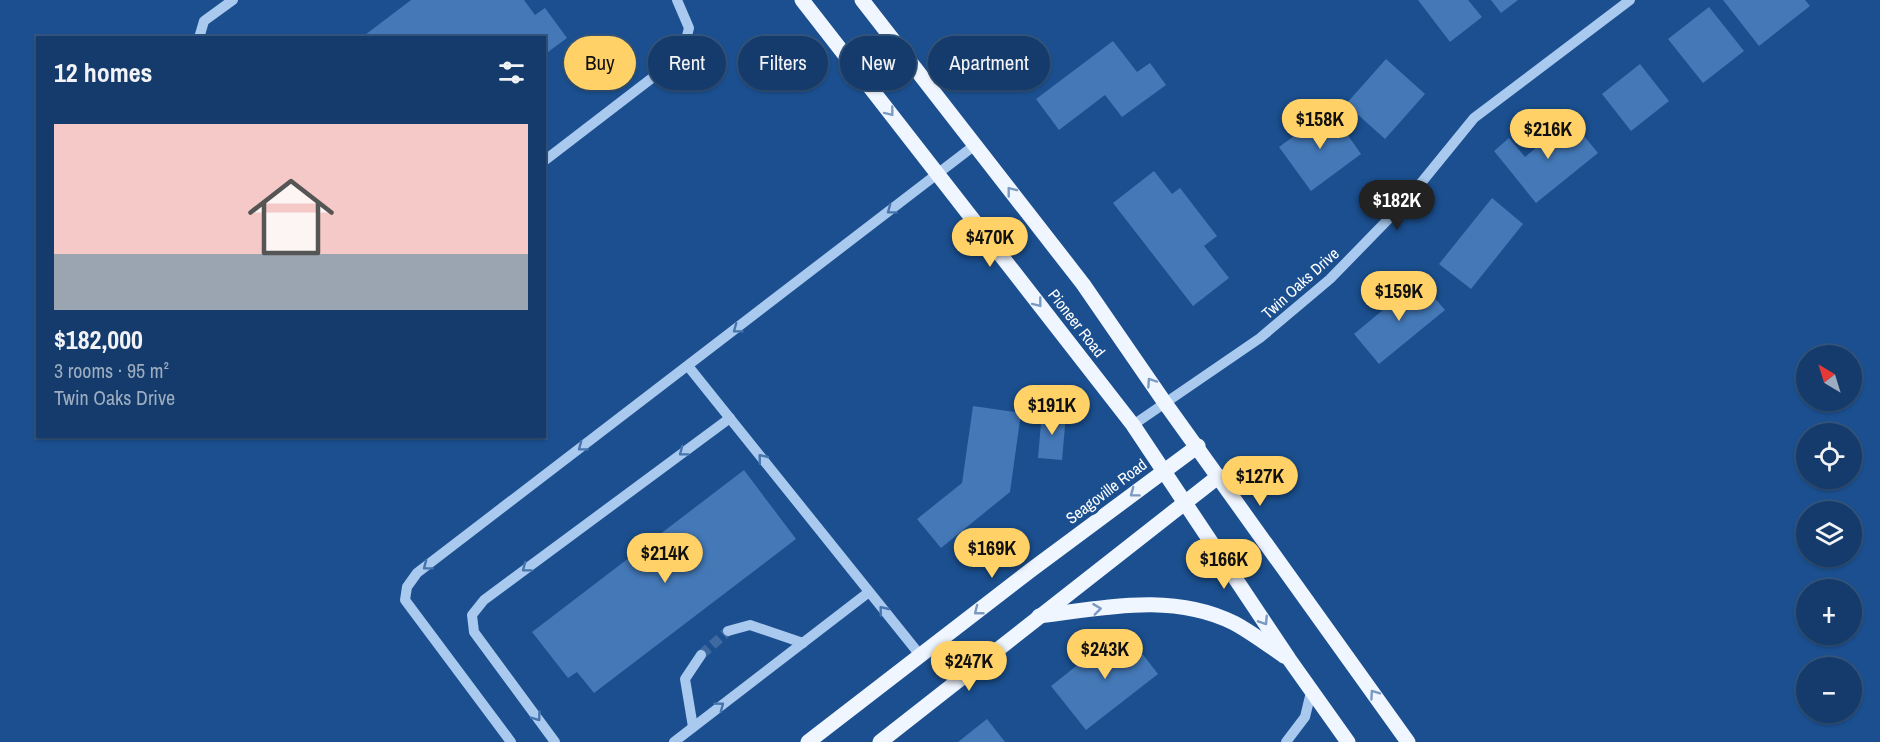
<!DOCTYPE html>
<meta charset="utf-8">
<style>
:root{--surface:#143b6b;--page:#214673;--text:#f1f3f6;--muted:#9dadc1;--line:#33557e;--accent:#ffd166}
body{margin:0;font-family:"Archivo Narrow",sans-serif;background:var(--page);color:var(--text);height:100vh;display:flex;flex-direction:column;font-size:22px;white-space:nowrap}
*{box-sizing:border-box;margin:0}
p{font-size:20px;color:var(--muted)}
.icon{flex:none;width:33px;height:33px;fill:none;stroke:currentColor;stroke-width:2;stroke-linecap:round;stroke-linejoin:round}
.map{position:relative;flex:1;overflow:hidden}
.details{position:absolute;left:36px;top:36px;width:510px;height:402px;display:flex;flex-direction:column;background:var(--surface);border-radius:0px;box-shadow:0 2px 4px #0004,0 0 0 2px var(--line)}
.details>*{flex:none}
.guide{position:absolute;left:564px;top:36px;width:570px;height:54px;display:flex;gap:12px}
.needle{width:39px;rotate:322deg}
.buttons{position:absolute;left:1796px;top:345px;display:grid;gap:12px}
.buttons a{display:grid;place-items:center;width:66px;height:66px;border-radius:50%;background:var(--surface);box-shadow:0 2px 4px #0004,0 0 0 2px var(--line);font-size:30px}
.price{position:absolute;translate:-50% -51px;padding:0 14px;border-radius:21px;background:var(--accent);color:#111;font-size:20px;line-height:39px;filter:drop-shadow(0 2px 3px #0008)}
.price::after{content:'';position:absolute;left:50%;top:36px;width:18px;height:14px;margin-left:-9px;background:inherit;clip-path:polygon(0 0,100% 0,50% 100%)}
.price.selected{background:#222;color:#fff}
ul{padding:0;list-style:none}
li{display:grid;align-content:center;gap:12px;height:318px;padding:0 18px}
li span{display:grid;place-items:center;height:186px;border-radius:0px;color:#555}
li>.icon{margin-inline-start:auto}
span .icon{width:108px;height:108px;fill:#fffc;stroke-width:1}
li b{font-size:26px}
h2{display:flex;justify-content:space-between;align-items:center;height:72px;padding:0 18px;font-size:26px}
.chip{padding:0 21px;border-radius:27px;background:var(--surface);box-shadow:0 2px 4px #0004,0 0 0 2px var(--line);font-size:21px;line-height:54px}
.chip.selected{background:var(--accent);color:#111}
.map>svg:first-child{display:block}
.building{fill:#4478b7}
.lines{fill:none;stroke-linecap:round;stroke-linejoin:round}
.minor-tunnel{stroke:#3d69a0;stroke-width:10;stroke-dasharray:10 5;stroke-linecap:butt}
.minor{stroke:#a9c9ee;stroke-width:10}
.major{stroke:#f0f6ff;stroke-width:15}
.oneway{stroke:#7b9ac1}
.oneway2{stroke:#4674ac}
.labels{text-anchor:middle;dominant-baseline:central;stroke-width:6;stroke-linejoin:round;paint-order:stroke}
.street-label{font-size:16px;fill:#fff;stroke:#1b4f8f}
</style>
<div class="map">
<svg width="1880" height="742" viewBox="0 0 1880 742">
<rect width="100%" height="100%" fill="#1b4f8f"/>
<g class="building">
<polygon points="411,0 524,0 535,15 545,8 567,38 544,55 544,38 361,38"/>
<polygon points="1418,0 1468,0 1482,17 1450,42"/>
<polygon points="1491,0 1518,0 1501,13"/>
<polygon points="1723,0 1805,0 1810,6 1759,46"/>
<polygon points="1709,7 1744,51 1703,83 1668,39"/>
<polygon points="1113,41 1137,72 1150,63 1166,85 1122,117 1105,95 1059,130 1036,99"/>
<polygon points="1386,59 1425,94 1385,139 1346,104"/>
<polygon points="1640,64 1669,101 1631,131 1602,94"/>
<polygon points="1330,110 1361,154 1311,191 1279,147"/>
<polygon points="1570,119 1598,153 1536,203 1494,151 1509,138 1525,157"/>
<polygon points="1154,171 1172,194 1180,188 1217,236 1204,246 1229,278 1193,306 1113,203"/>
<polygon points="1492,198 1523,224 1471,289 1439,264"/>
<polygon points="1419,280 1445,310 1379,364 1354,334"/>
<polygon points="973,406 1021,413 1010,492 941,548 917,519 962,483"/>
<polygon points="1042,412 1066,415 1062,460 1038,458"/>
<polygon points="744,470 796,539 594,693 577,672 568,678 532,632"/>
<polygon points="1123,629 1158,674 1086,730 1051,686"/>
<polygon points="987,719 1005,742 958,742"/>
</g>
<g class="lines">
<polyline class="minor-tunnel" points="701,655 728,631"/>
<g class="minor">
<polyline points="199,38 204,21 233,0"/>
<polyline points="544,161 682,55 689,28 677,0"/>
<polyline points="688,366 920,655"/>
<polyline points="1133,425 1260,338 1330,279 1408,199 1474,118 1630,0"/>
<polyline points="728,631 750,625 803,643"/>
<polyline points="693,727 685,679 701,655"/>
<polyline points="511,742 405,600 407,587 417,573 975,145"/>
<polyline points="555,742 474,632 472,615 484,600 730,418"/>
<polyline points="674,742 869,592"/>
<polyline points="1286,742 1305,717 1312,688"/>
</g>
<g class="major">
<polyline points="802,0 1133,425 1289,659 1348,742"/>
<polyline points="862,0 1083,284 1165,403 1408,742"/>
<path d="M1039 616C1104 608 1172 592 1234 623 1251 632 1268 645 1284 656"/>
<polyline points="808,742 1031,570 1198,446"/>
<polyline points="880,742 1219,476"/>
</g>
</g>
<defs><path id="oneway-chevron" d="M-2-3.5L2.5 0L-2 3.5" fill="none" stroke-width="1.6" stroke-linecap="round" stroke-linejoin="round" transform="scale(1.5)"/></defs>
<g class="oneway">
<use href="#oneway-chevron" transform="translate(890 112) rotate(52)"/>
<use href="#oneway-chevron" transform="translate(1011 191) rotate(-128)"/>
<use href="#oneway-chevron" transform="translate(1038 303) rotate(52)"/>
<use href="#oneway-chevron" transform="translate(1151 382) rotate(-124)"/>
<use href="#oneway-chevron" transform="translate(1134 493) rotate(143)"/>
<use href="#oneway-chevron" transform="translate(1097 609) rotate(-7)"/>
<use href="#oneway-chevron" transform="translate(978 611) rotate(142)"/>
<use href="#oneway-chevron" transform="translate(1264 621) rotate(57)"/>
<use href="#oneway-chevron" transform="translate(1374 694) rotate(-125)"/>
</g>
<g class="oneway2">
<use href="#oneway-chevron" transform="translate(891 210) rotate(143)"/>
<use href="#oneway-chevron" transform="translate(737 329) rotate(143)"/>
<use href="#oneway-chevron" transform="translate(582 447) rotate(143)"/>
<use href="#oneway-chevron" transform="translate(683 452) rotate(143)"/>
<use href="#oneway-chevron" transform="translate(762 458) rotate(-129)"/>
<use href="#oneway-chevron" transform="translate(427 566) rotate(143)"/>
<use href="#oneway-chevron" transform="translate(526 568) rotate(143)"/>
<use href="#oneway-chevron" transform="translate(883 610) rotate(-129)"/>
<use href="#oneway-chevron" transform="translate(720 706) rotate(-37)"/>
<use href="#oneway-chevron" transform="translate(537 717) rotate(54)"/>
</g>
<g class="labels">
<g class="street-label">
<text transform="translate(1300 283) rotate(-42)">Twin Oaks Drive</text>
<text transform="translate(1077 323) rotate(52)">Pioneer Road</text>
<text transform="translate(1106 491) rotate(-37)">Seagoville Road</text>
</g>
</g>
</svg>
<div class="buttons">
<a><svg class="needle" viewBox="-14 -14 28 28"><path d="M0-13l5 13h-10z" fill="#e53935"/><path d="M0 13l5-13h-10z" fill="#9dadc1"/></svg></a>
<a><svg class="icon" aria-label="locate" viewBox="0 0 24 24"><circle cx="12" cy="12" r="6"/><path d="M12 2v4M12 18v4M2 12h4M18 12h4"/></svg></a>
<a><svg class="icon" aria-label="layers" viewBox="0 0 24 24"><path d="M12 4l9 5-9 5-9-5zM3 14l9 5 9-5"/></svg></a>
<a>+</a>
<a>−</a>
</div>
<b class="price" style="left:1320px;top:150px">$158K</b>
<b class="price" style="left:1548px;top:160px">$216K</b>
<b class="price selected" style="left:1397px;top:231px">$182K</b>
<b class="price" style="left:990px;top:268px">$470K</b>
<b class="price" style="left:1399px;top:322px">$159K</b>
<b class="price" style="left:1052px;top:436px">$191K</b>
<b class="price" style="left:1260px;top:507px">$127K</b>
<b class="price" style="left:992px;top:579px">$169K</b>
<b class="price" style="left:665px;top:584px">$214K</b>
<b class="price" style="left:1224px;top:590px">$166K</b>
<b class="price" style="left:1105px;top:680px">$243K</b>
<b class="price" style="left:969px;top:692px">$247K</b>
<div class="guide">
<a class="chip selected">Buy</a>
<a class="chip">Rent</a>
<a class="chip">Filters</a>
<a class="chip">New</a>
<a class="chip">Apartment</a>
</div>
<section class="details">
<h2>12 homes<svg class="icon" aria-label="filters" viewBox="0 0 24 24"><path d="M4 7h16M4 17h16"/><circle cx="9" cy="7" r="2"/><circle cx="15" cy="17" r="2"/></svg></h2>
<ul>
<li><span style="background:linear-gradient(#f6c9c9 70%,#9aa5b1 0)"><svg class="icon" aria-label="home" viewBox="0 0 24 24"><path d="M3 11l9-7 9 7M6 9v11h12V9"/></svg></span><div><b>$182,000</b><p>3 rooms · 95 m²</p><p>Twin Oaks Drive</p></div></li>
</ul>
</section>
</div>
